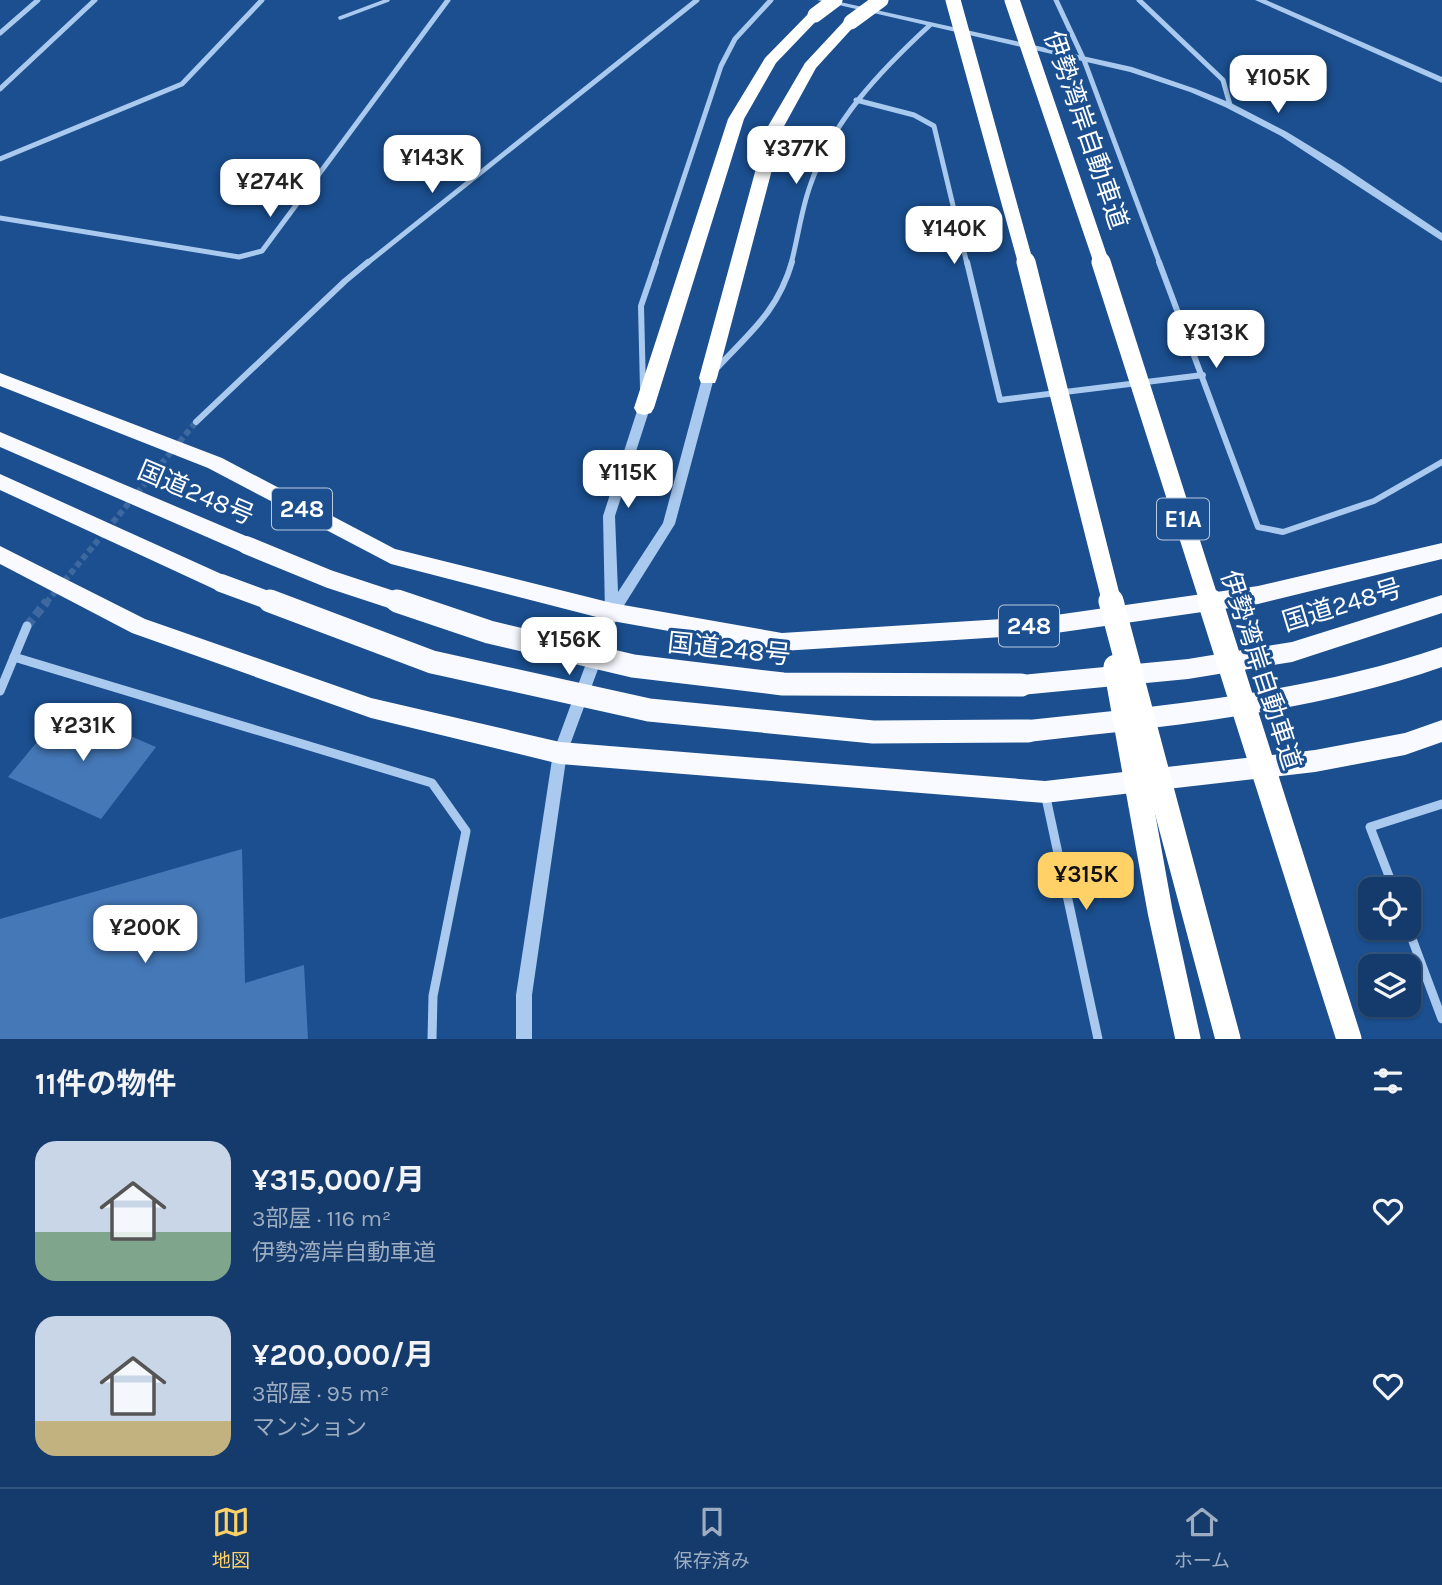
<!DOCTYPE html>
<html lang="ja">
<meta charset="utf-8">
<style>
:root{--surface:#143b6b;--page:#1d4271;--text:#f1f3f6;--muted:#9dadc1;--line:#33557e;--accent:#ffd166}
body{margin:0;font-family:Karla,"Noto Sans JP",sans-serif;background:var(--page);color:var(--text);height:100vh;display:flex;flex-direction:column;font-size:26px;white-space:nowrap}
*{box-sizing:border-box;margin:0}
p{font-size:23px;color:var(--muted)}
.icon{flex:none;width:38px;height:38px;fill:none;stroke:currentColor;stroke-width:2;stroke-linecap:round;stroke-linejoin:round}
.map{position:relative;height:1039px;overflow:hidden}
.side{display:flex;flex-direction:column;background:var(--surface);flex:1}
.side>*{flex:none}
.controls{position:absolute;left:1358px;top:877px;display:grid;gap:14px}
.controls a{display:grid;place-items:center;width:63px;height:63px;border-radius:14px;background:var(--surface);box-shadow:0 2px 5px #0004,0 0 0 2px var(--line);font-size:35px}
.price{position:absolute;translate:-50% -60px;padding:0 16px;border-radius:14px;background:#fff;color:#222;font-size:23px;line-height:46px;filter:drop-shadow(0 2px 4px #0008)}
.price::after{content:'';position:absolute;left:50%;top:42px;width:21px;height:16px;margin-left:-10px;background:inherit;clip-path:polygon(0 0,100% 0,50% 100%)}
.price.current{background:var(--accent);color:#111}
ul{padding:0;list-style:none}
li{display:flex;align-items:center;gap:21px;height:175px;padding:0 35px}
li span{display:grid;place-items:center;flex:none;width:196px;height:140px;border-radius:21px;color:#555}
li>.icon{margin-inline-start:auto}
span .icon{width:84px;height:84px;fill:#fffc;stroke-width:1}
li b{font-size:30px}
h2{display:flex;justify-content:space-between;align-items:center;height:84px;padding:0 35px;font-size:30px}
.tabs{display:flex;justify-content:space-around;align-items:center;height:98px;border-top:2px solid var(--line);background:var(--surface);font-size:19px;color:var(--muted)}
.tabs a{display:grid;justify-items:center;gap:4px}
.tabs .current{color:var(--accent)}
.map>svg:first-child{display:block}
.building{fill:#4478b7}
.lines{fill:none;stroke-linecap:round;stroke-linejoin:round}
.minor-tunnel-far1{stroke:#3d69a0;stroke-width:6;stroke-dasharray:6 3.5;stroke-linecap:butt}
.minor-tunnel{stroke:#3d69a0;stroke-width:9;stroke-dasharray:9 4.5;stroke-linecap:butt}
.service{stroke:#a9c9ee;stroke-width:3.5}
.minor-far2{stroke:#a9c9ee;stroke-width:5}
.minor-far1{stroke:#a9c9ee;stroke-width:6}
.minor{stroke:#a9c9ee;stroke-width:9}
.tertiary{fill:#a9c9ee;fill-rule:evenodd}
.trunk{fill:#f8faff;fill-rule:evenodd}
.motorway{fill:#fff;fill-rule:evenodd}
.trunk-bridge-far1{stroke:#f8faff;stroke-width:18}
.trunk-bridge{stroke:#f8faff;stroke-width:23}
.motorway-bridge-far2{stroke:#fff;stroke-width:15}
.motorway-bridge-far1{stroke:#fff;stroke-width:19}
.motorway-bridge{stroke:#fff;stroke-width:25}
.labels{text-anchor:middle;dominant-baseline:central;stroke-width:6;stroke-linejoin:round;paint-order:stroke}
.shield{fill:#1b4f8f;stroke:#bbcadd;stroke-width:2}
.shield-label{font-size:24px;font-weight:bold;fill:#fff}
.street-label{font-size:26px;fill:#fff;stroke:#1b4f8f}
</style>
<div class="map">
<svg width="1442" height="1039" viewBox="0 0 1442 1039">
<rect width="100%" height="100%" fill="#1b4f8f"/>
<g class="building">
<polygon points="65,708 156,747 101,819 8,777"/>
<polygon points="242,849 245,983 304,965 308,1039 0,1039 0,919"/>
</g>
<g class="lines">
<polyline class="minor-tunnel-far1" points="46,603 196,422"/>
<polyline class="minor-tunnel" points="27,626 47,601"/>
<polyline class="service" points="340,18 388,0"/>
<g class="minor-far2">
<polyline points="1056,0 1084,60 1160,264"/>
<polyline points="1139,0 1223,80 1230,105"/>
<polyline points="0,33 38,0"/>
<polyline points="0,89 95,0"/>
<polyline points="856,100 914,115 934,126 967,264"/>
<polyline points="0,159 182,84 262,0"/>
<polyline points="0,218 239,257 262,251 448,0"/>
<polyline points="366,264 697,0"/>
<polyline points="655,264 721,66 735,39 771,0"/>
<path d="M791 264C798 238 801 211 810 186 832 121 880 71 930 25"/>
</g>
<g class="minor-far1">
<polyline points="967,262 1000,400 1203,375"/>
<polyline points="1159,262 1258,527 1283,532 1374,501 1442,462"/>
<path d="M715 370C749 333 777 313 792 262"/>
<polyline points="643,389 641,306 656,262"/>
<polyline points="196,422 345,281 368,262"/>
</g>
<g class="minor">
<polyline points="14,657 432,783 466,831 433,996 432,1039"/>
<polyline points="0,691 27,626"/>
<polyline points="1045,793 1098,1039"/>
<polyline points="1394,889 1370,827 1442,804"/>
<polyline points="1408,928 1442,1019"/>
</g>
<g class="tertiary">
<polygon points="817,0 831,0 1132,67 1196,89 1231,103 1287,132 1341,165 1442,233 1442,241 1281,136 1225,107 1190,92 1130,72"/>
<polygon points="1255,0 1266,0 1442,77 1442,83"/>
<polygon points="708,374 714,378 675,524 618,615 567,753 532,995 532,1039 516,1039 516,995 553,753 605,612 603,516 638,408 640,405 648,405 650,408 615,516 618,592 663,523 702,378"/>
</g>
<g class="trunk">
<polygon points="0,373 222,458 395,549 612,603 782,633 1049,616 1258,586 1442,543 1442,559 1258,604 1049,634 782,651 612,621 391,564 208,468 0,386"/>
<polygon points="0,432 253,539 256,545 253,551 246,553 239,551 0,447"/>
<polygon points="0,474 228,577 231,583 228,589 221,592 214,589 0,490"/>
<polygon points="0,546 145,619 371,698 560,742 1045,781 1315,750 1405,733 1442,720 1442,742 1405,755 1315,772 1045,803 560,764 371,718 132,633 0,564"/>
<polygon points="1442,595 1442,613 1292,662 1188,679 1021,695 1013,692 1010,685 1013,678 1021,675 1188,659 1292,642"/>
<path d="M1442 647V667C1306 714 1170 726 1028 742L1020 738 1017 731 1020 724 1028 720C1169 705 1307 693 1442 647Z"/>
</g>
<g class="motorway">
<polygon points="815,11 822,15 776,63 744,119 654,408 651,413 644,415 637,413 634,408 728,119 765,58 810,12"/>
<polygon points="851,18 858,22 816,68 783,128 717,378 715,383 701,383 699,378 767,128 805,63 846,19"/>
</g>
<g class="trunk-bridge-far1">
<polyline points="246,545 329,579 402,603"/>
<polyline points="221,583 275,603"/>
</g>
<g class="trunk-bridge">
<polyline points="270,601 432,662 649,710 873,732 1028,731"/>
<polyline points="397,601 489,632 633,666 783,684 1021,685"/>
</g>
<g class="motorway-bridge-far2">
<polyline points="953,0 1026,264"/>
<polyline points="1012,0 1102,264"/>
<polyline points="815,15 835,0"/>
<polyline points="851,22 881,0"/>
</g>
<g class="motorway-bridge-far1">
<polyline points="1026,262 1112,603"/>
<polyline points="1101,262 1210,603"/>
</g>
<g class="motorway-bridge">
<polyline points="1111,601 1228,1039"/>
<polyline points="1210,601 1349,1039"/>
<polyline points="1116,667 1160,911 1188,1039"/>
</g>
</g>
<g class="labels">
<g class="shield">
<rect x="272" y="488.5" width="60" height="41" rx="5"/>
<rect x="1157" y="498.5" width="52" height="41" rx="5"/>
<rect x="999" y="605.5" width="60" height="41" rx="5"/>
</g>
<g class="shield-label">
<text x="302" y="509">248</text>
<text x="1183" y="519">E1A</text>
<text x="1029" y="626">248</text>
</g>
<g class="street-label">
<text transform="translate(1086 130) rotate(71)">伊勢湾岸自動車道</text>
<text transform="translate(196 493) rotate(23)">国道248号</text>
<text transform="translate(1342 605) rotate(-17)">国道248号</text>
<text transform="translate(729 649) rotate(6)">国道248号</text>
<text transform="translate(1261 670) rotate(72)">伊勢湾岸自動車道</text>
</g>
</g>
</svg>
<div class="controls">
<a><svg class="icon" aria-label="locate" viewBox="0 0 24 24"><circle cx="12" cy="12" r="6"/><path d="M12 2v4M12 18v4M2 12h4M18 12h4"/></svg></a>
<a><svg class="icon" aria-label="layers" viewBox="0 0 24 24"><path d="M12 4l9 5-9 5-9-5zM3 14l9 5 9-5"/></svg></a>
</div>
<b class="price" style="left:1278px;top:115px">¥105K</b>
<b class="price" style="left:796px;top:186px">¥377K</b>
<b class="price" style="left:432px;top:195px">¥143K</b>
<b class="price" style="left:270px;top:219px">¥274K</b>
<b class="price" style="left:954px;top:266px">¥140K</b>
<b class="price" style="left:1216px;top:370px">¥313K</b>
<b class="price" style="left:628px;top:510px">¥115K</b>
<b class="price" style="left:569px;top:677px">¥156K</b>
<b class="price" style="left:83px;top:763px">¥231K</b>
<b class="price current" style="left:1086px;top:912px">¥315K</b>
<b class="price" style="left:145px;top:965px">¥200K</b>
</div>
<section class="side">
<h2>11件の物件<svg class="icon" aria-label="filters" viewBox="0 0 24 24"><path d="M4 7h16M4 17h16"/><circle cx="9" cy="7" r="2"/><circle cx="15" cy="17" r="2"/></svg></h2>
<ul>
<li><span style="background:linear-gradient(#c9d6e8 65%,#7fa58c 0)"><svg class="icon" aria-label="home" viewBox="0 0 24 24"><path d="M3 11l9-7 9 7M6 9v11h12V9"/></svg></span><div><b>¥315,000/月</b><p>3部屋 · 116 m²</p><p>伊勢湾岸自動車道</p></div><svg class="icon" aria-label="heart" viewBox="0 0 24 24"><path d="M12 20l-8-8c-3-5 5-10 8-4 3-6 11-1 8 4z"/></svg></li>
<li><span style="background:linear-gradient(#c9d6e8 75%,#c2b280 0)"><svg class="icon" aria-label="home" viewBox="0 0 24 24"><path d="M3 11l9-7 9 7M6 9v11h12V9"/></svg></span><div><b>¥200,000/月</b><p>3部屋 · 95 m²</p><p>マンション</p></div><svg class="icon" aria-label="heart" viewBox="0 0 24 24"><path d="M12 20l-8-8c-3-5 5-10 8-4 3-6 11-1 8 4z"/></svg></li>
</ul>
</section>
<nav class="tabs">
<a class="current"><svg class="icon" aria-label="map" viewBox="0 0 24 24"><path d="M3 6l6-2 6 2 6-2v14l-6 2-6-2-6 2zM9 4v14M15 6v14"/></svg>地図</a>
<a><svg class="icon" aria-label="saved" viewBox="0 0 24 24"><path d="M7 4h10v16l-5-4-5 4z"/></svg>保存済み</a>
<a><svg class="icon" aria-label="home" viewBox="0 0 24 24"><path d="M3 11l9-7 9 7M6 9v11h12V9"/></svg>ホーム</a>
</nav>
